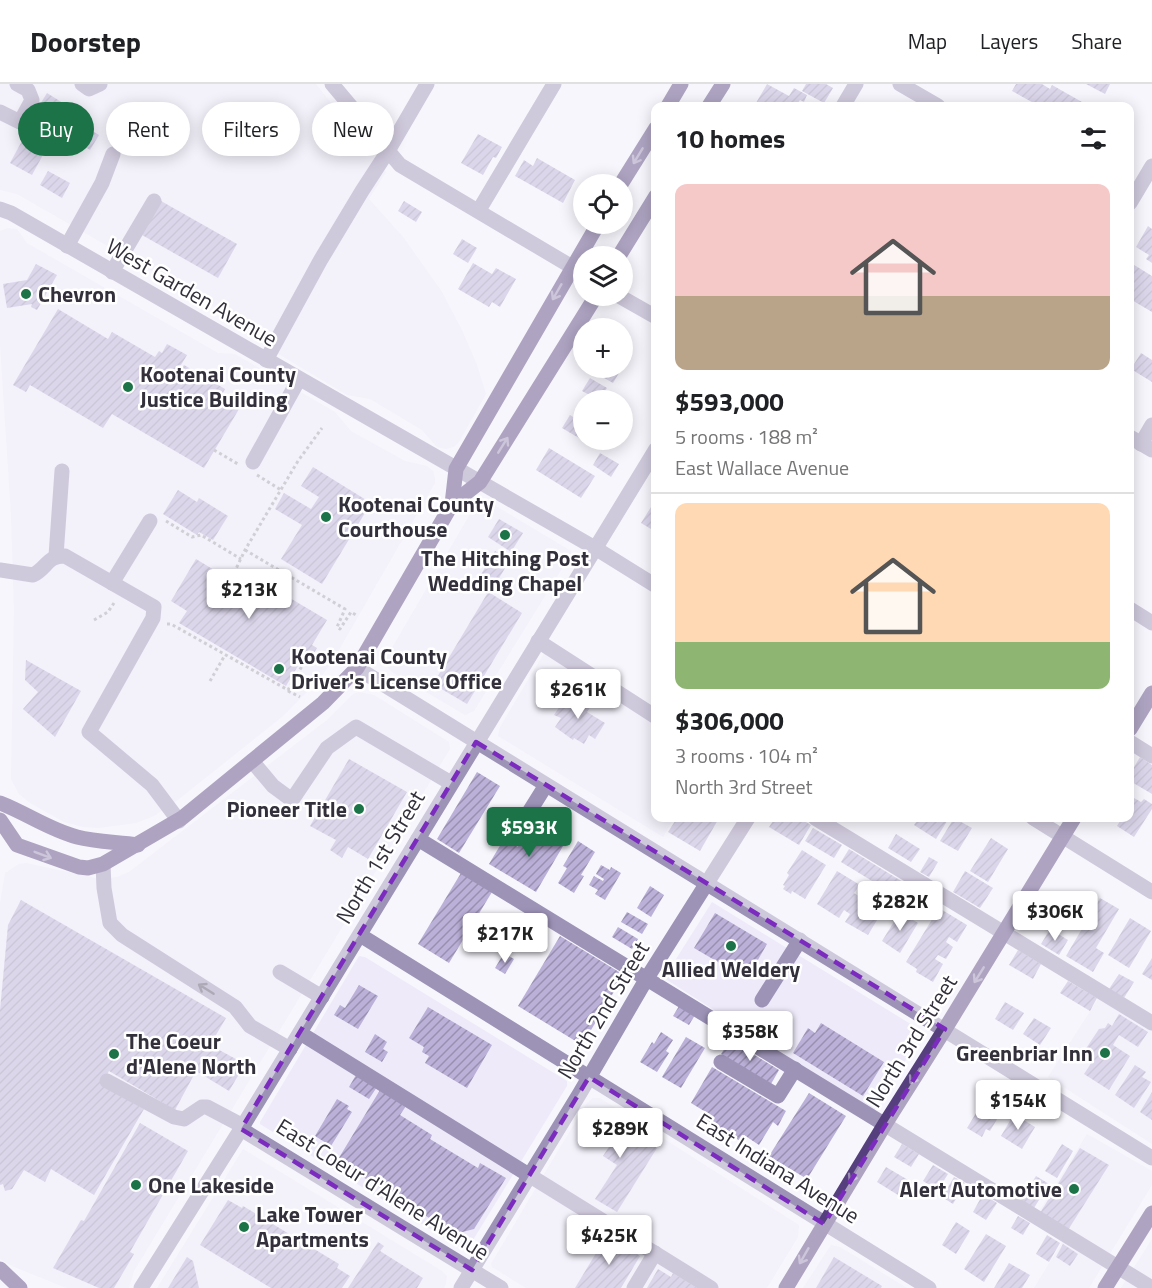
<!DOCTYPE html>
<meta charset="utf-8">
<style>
:root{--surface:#fff;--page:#f2f2f2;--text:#202124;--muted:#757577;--line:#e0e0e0;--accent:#1b7347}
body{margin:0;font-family:"Titillium Web",sans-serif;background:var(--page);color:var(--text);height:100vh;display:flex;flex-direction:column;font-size:22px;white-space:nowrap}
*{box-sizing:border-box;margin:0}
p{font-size:20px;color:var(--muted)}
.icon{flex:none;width:33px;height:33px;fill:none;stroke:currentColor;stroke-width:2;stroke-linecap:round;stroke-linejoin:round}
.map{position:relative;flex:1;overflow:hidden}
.panel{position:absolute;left:651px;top:18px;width:483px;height:720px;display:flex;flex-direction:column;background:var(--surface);border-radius:12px;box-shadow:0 3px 15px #0003}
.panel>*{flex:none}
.guide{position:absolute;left:18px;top:18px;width:543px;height:54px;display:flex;gap:12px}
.buttons{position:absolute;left:573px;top:90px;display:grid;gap:12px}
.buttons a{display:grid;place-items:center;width:60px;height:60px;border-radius:50%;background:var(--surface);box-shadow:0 3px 15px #0003;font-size:30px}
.price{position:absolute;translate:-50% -51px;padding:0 14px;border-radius:6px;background:#fff;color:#222;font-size:20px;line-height:39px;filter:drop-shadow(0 2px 3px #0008)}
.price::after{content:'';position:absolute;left:50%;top:36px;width:18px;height:14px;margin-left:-9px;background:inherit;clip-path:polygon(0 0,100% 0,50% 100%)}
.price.active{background:var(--accent);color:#fff}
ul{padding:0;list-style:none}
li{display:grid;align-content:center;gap:12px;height:318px;padding:0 24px}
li+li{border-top:2px solid var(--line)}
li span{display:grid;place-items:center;height:186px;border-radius:12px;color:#555}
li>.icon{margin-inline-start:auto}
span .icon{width:108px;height:108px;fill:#fffc;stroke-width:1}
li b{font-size:26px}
h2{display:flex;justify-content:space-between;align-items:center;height:72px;padding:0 24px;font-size:26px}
.pill{padding:0 21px;border-radius:27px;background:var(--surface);box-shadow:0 3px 15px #0003;font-size:21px;line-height:54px}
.pill.active{background:var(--accent);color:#fff}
header{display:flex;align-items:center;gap:36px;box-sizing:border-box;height:84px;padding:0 30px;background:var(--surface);border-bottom:2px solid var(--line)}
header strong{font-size:28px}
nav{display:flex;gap:33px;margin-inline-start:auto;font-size:21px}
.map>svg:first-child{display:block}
.built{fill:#eeeaf9}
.building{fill:url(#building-hatch)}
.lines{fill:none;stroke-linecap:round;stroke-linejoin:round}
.path{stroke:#a2a0a8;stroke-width:3;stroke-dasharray:3 3;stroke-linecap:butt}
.minor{stroke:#9d93b7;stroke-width:15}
.major{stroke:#55407d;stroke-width:15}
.oneway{stroke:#998cb1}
.oneway2{stroke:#534e60}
.marked{fill:none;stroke:#7b2cbf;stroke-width:4.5;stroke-dasharray:12 8;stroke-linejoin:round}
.poi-dot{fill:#1b7347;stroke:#fff;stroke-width:2}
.labels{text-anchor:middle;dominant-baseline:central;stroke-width:5;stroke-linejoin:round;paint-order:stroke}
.street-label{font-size:22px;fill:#33303b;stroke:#fff}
.poi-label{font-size:22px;font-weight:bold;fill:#33303b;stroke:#fff;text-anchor:start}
</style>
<header>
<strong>Doorstep</strong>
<nav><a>Map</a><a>Layers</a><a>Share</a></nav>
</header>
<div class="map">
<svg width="1152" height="1204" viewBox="0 0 1152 1204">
<defs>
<pattern id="building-hatch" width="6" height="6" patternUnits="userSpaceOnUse" patternTransform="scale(1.5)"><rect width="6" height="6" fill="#bbb0d8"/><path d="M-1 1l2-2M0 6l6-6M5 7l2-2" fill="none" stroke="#9990b0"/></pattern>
</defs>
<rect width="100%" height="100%" fill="#f7f6fc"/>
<g class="built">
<polygon points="0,0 316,0 386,88 369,115 404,154 442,208 462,246 477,281 486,310 459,358 454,363 446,365 437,363 422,346 370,315 347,311 248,252 233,234 17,110 0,106"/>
<polygon points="8,144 17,145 27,159 211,265 218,269 235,270 335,328 351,347 405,377 427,382 433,387 435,394 435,399 332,578 318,597 282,633 179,715 154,732 136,739 99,744 83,743 64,738 30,719 19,710 11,695 14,526 11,431 0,260 0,147"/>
<polygon points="489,418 571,467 571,470 474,627 465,631 392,588 388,584 386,574 473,425 482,419"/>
<polygon points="546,566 655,636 656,734 674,734 663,753 498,652 500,643"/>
<polygon points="359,608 374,611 449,658 450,665 134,1187 129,1204 66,1204 12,1182 0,1175 0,819 5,789 19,780 26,779 100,795 117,793 129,788 327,636 353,610"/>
<polygon points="712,818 922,947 922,950 873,1028 664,894"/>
<polygon points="359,872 365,873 567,997 567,1002 470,1161 465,1164 459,1163 260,1040 260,1038"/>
<polygon points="1105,904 1152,933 1152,1060 1048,993"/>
<polygon points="593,1014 600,1014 799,1141 798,1153 767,1204 526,1204 492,1183 491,1180 544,1090 587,1019"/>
<polygon points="1087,1050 1152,1087 1152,1101 1089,1204 1034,1204 1063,1157 1032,1139"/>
<polygon points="243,1065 442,1187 447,1192 446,1200 444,1204 157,1204"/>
<polygon points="1152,1155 1152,1204 1121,1204"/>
<polygon points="831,1161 840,1163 907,1204 803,1204"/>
</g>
<g class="building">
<polygon points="767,0 789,12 794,4 807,11 804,18 800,16 796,22 761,22 756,19"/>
<polygon points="806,0 826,0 833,4 824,19 802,7"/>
<polygon points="1016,0 1042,0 1050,5 1052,1 1089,22 1039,22 1012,7"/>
<polygon points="1086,0 1110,0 1105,10"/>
<polygon points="47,9 74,26 70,33 99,51 90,66 62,48 58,54 30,37"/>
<polygon points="29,44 51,56 32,91 10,79"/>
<polygon points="478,50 502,63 496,74 493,73 483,91 461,79"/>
<polygon points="537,74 575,96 563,119 515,92 524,76 533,82"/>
<polygon points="48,87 70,99 62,114 40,101"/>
<polygon points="161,117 237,160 218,194 142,151"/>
<polygon points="404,117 422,128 416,138 398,127"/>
<polygon points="1148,142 1152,145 1152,179 1146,175 1149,171 1136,163"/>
<polygon points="462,155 477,164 468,179 453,170"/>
<polygon points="473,179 492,190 496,184 516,195 500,223 492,218 489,223 458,205"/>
<polygon points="1131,179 1152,192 1152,228 1130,215 1134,209 1130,206"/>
<polygon points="36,180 57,191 37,226 31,223 32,220 7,224 3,200 27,196"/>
<polygon points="58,225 108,255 112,248 155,273 159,267 162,269 167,260 187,271 178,286 180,287 184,281 225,305 220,314 239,325 204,384 112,330 103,344 30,301 26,308 13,301"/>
<polygon points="1141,269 1152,276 1152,298 1131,285"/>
<polygon points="604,284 622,284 613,299 599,291"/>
<polygon points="590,294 607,304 599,316 582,307"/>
<polygon points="570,331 584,340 584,357 562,344"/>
<polygon points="549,364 595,392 581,414 536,386"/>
<polygon points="600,369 619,380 611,393 593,381"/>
<polygon points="313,383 371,419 322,500 281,475 302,441 275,425 284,409 311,425 319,413 301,402"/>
<polygon points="178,406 197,418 199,414 228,432 213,456 199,448 197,451 163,430"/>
<polygon points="656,415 656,448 641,439"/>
<polygon points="499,435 523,449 511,468 488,453"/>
<polygon points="495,467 510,476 490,509 522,529 467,620 433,600 487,510 474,502"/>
<polygon points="196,475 224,492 228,486 242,494 246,488 327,536 312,561 317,564 308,579 302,575 286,602 179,539 187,527 171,517"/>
<polygon points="26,576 81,607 55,653 23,625 38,608 25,596"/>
<polygon points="584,610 594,617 587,628 605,639 595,655 589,651 584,660 574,654 573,656 555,643 561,634 554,631 565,614 577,621"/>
<polygon points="1140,673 1152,681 1152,710 1130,697 1130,690"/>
<polygon points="349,675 407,708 368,775 348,763 342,774 330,766 336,756 310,742"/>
<polygon points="477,688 500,702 459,769 437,755"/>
<polygon points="1134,714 1141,718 1144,715 1152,720 1152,725 1134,753 1117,742 1122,734 1130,734 1130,722"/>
<polygon points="677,734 719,734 700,767 668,748"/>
<polygon points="775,734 799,734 811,741 799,761 769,743"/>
<polygon points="919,734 949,734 936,755 914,741"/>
<polygon points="954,734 972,744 958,767 940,757"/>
<polygon points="541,742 566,757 536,808 489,780 504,755 518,763 516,757 529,753 531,760"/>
<polygon points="813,744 842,761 834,774 805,757"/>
<polygon points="896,750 920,765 911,778 888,764"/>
<polygon points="991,754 1008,765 988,798 970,787"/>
<polygon points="578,757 595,768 581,791 584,792 574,809 558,799 567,784 563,782"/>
<polygon points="849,765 903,798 895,811 841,778"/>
<polygon points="802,766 826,781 805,815 792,807 791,810 783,805 785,802 783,801 789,791 787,789"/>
<polygon points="929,773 938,778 929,793 920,788"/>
<polygon points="601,781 610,786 611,783 621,789 605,816 595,810 598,806 589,801 594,792 603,797 604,795 596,790"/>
<polygon points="837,787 860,801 854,809 860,813 866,805 888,818 868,851 845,838 850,830 844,826 839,834 817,820"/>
<polygon points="965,787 993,804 980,824 953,808"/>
<polygon points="461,789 492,808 449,879 418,860"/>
<polygon points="650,802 664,811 651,833 637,824"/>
<polygon points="1100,814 1119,825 1096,864 1104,869 1093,888 1066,872"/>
<polygon points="21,816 226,934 210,961 245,980 229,1007 196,987 175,1026 109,987 101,1001 144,1025 94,1111 51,1085 45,1098 24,1086 12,1105 5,1107 3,1100 0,1101 0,926 8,841"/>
<polygon points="939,824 967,841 957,858 949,853 946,858 953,863 946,875 938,871 935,875 943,880 933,898 916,888 917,885 906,878"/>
<polygon points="627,828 648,840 642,850 621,838"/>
<polygon points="900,828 918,839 900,869 882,857"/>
<polygon points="715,829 767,860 747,895 694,864"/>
<polygon points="1130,834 1151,847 1129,884 1108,871"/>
<polygon points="618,843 638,855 632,865 612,853"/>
<polygon points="1050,845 1068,856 1059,871 1041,860"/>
<polygon points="560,852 624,891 582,961 518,922"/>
<polygon points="1018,866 1041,880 1033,895 1009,881"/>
<polygon points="504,869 514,875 505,890 495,884"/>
<polygon points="1152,874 1152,896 1142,890"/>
<polygon points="1119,890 1134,898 1124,914 1109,905"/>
<polygon points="1068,897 1097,914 1090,927 1060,909"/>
<polygon points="359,901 378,912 358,945 334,931 340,921 345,924"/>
<polygon points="1005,918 1024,929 1013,946 995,935"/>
<polygon points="679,922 695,931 689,941 673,932"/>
<polygon points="428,923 492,961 467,1004 425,979 429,972 422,968 424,963 409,954"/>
<polygon points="1119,930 1148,948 1138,963 1119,951 1113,961 1130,972 1109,1006 1084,990 1092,978 1086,973 1085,966 1099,945 1105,944 1108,939 1112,942"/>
<polygon points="1034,934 1051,944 1040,961 1023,950"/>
<polygon points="821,939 884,978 863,1012 793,969 808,944 815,949"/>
<polygon points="661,948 673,956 666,967 669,969 657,988 640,978 652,958 654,960"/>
<polygon points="375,950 387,958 383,965 388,968 382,978 365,968"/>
<polygon points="686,953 705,964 681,1004 662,993"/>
<polygon points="730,956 779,986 771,1000 721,970"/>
<polygon points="1135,981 1146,988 1142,993 1151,998 1134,1024 1115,1011"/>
<polygon points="712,983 786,1027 778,1042 773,1038 759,1061 744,1051 740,1057 706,1036 709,1030 691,1019"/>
<polygon points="356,991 377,1003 369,1015 349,1003"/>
<polygon points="380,1006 406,1022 400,1031 432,1051 430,1055 478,1084 480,1079 506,1094 474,1145 455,1150 337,1077"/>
<polygon points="1152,1008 1152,1036 1140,1028"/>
<polygon points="809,1009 846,1032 807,1095 769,1072"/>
<polygon points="337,1015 349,1022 347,1025 352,1028 331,1062 315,1052"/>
<polygon points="989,1017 1003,1025 990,1047 986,1045 982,1053 967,1044 982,1019 986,1022"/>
<polygon points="596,1028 629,1048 626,1053 633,1057 637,1051 647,1057 643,1063 648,1058 657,1064 617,1128 595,1115 617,1081 603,1072 610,1061 582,1044 588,1034 590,1036"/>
<polygon points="1014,1030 1035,1043 1022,1065 1001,1052"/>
<polygon points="140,1039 188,1067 130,1168 134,1170 114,1204 99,1204 53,1184 81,1136 84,1137"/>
<polygon points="902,1060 919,1070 911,1083 894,1073"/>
<polygon points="1062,1060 1073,1067 1057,1094 1045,1087"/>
<polygon points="1080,1064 1109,1081 1068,1146 1040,1129"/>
<polygon points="933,1081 948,1090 938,1106 923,1097"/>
<polygon points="886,1083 920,1103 912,1115 900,1108 898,1111 877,1098"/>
<polygon points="1036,1092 1049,1100 1034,1124 1021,1116"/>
<polygon points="954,1093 965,1099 953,1120 942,1113"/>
<polygon points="983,1110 997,1119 986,1136 973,1128"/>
<polygon points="228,1116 242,1124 243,1122 339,1180 337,1184 350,1192 342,1204 271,1204 200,1161"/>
<polygon points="1018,1132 1030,1139 1023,1151 1011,1144"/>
<polygon points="956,1138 970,1147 956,1170 942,1161"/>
<polygon points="986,1150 1006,1162 984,1198 964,1185"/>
<polygon points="607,1151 640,1172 621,1204 575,1204"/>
<polygon points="1047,1151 1060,1159 1049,1178 1036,1170"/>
<polygon points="378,1158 384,1162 380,1167 423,1194 417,1204 348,1204"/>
<polygon points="1063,1160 1078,1170 1070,1182 1056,1173"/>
<polygon points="187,1173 193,1177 199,1204 168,1204"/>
<polygon points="834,1173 882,1202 881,1204 816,1204"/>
<polygon points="1009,1179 1030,1191 1022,1204 994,1204"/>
<polygon points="658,1185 671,1193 673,1189 697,1204 647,1204"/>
</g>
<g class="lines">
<g class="path">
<polyline points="214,366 238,380"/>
<polyline points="257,391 281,406"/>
<polyline points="166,437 192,453 201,451 241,475"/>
<polyline points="245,466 345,525 337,543 340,545 351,528 356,531"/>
<polyline points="234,489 245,466 298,377 322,344"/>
<polyline points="94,536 108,528 114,519"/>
<polyline points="167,540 171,540 288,606 305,577"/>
<polyline points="210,597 225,571"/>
<polyline points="288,607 300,613"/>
</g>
<g class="minor">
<polyline points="82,0 89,5 100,0"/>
<polyline points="332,0 400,81 584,190"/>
<polyline points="900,0 938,22"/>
<polyline points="843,22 856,0"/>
<polyline points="0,28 20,38 32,16 28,6 17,0"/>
<polyline points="1130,119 1152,82"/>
<polyline points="0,125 11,129 595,464 656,502"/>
<polyline points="479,126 554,0"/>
<polyline points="67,162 102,99 113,70"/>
<polyline points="112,188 154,117"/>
<polyline points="619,212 656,233"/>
<polyline points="266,276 320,177 362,107 388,67 427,0"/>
<polyline points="1130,353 1152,366"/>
<polyline points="1141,360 1152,341"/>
<polyline points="253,378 299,295"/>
<polyline points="56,472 62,387"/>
<path d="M0 486 33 491C46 485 48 471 65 472L154 523 153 534 89 648 152 701 179 737"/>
<polyline points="112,499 150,437"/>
<polyline points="1130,525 1152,539"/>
<polyline points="538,557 656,633"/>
<polyline points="357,584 1152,1074"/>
<polyline points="1130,658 1152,672"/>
<polyline points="252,677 273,702 292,716 327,664 356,643 451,699"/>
<polyline points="815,734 1152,939"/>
<polyline points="1033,734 1152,808"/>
<polyline points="521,741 546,701"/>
<polyline points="418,755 1152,1204"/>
<polyline points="103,780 104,804 110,839 122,851 235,923 250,942 290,965"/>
<polyline points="360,851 929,1204"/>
<polyline points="280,888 322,913"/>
<polyline points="762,916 800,856"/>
<polyline points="300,949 711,1204"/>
<polyline points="721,978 778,1012 795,985"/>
<polyline points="107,997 174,1033 184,1035 202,1023 207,1023 243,1042"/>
<polyline points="241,1045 501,1204"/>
<polyline points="141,1204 241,1045 656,365"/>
<polyline points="461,1204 580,1009 647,894 748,734"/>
<polyline points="634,1204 655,1169"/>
</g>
<g class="major">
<polyline points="668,22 681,0"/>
<polyline points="709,22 723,0"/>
<polyline points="621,100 656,44"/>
<polyline points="619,172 656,112"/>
<polyline points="452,420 456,385 598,140"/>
<polyline points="1130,645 1152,609"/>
<path d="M0 719C26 729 50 746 77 753 96 758 118 758 138 761"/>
<polyline points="0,736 17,761 79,783 88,784 103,780 182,734 323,619 357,584 452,420 480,398 596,212"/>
<polyline points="0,1185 20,1204"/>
<polyline points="786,1204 885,1040 945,945 1074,734"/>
<polyline points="1105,1204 1152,1129"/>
</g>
</g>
<defs><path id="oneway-shaft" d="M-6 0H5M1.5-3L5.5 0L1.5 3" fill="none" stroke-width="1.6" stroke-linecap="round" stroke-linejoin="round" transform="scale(1.5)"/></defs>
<g class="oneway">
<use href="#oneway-shaft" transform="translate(638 72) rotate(121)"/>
<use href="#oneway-shaft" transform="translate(557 208) rotate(120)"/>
<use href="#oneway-shaft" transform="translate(503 361) rotate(-58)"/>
<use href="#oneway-shaft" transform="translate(43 771) rotate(21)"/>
<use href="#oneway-shaft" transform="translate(979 891) rotate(122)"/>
<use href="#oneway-shaft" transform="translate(915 992) rotate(123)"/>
<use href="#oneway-shaft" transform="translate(854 1090) rotate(121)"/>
<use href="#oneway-shaft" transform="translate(804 1172) rotate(120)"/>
</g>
<use class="oneway2" href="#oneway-shaft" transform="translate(206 905) rotate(-148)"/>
<path d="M0 0H1152V1204H0ZM476 658 945 945 824 1140 589 993 472 1186 241 1045Z" fill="#f7f6fc" fill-opacity=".55" fill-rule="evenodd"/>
<path class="marked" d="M476 658 945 945 824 1140 589 993 472 1186 241 1045Z"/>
<g class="poi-dot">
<circle cx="26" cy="210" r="6"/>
<circle cx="128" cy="303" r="6"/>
<circle cx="326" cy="433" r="6"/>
<circle cx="505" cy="451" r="6"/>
<circle cx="279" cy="585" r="6"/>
<circle cx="359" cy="725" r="6"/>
<circle cx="731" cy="862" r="6"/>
<circle cx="1105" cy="969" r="6"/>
<circle cx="114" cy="970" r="6"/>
<circle cx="136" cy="1101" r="6"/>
<circle cx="1074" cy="1105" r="6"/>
<circle cx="244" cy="1143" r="6"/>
</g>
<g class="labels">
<g class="street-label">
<text transform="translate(192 208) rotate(30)">West Garden Avenue</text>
<text transform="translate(380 773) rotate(-59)">North 1st Street</text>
<text transform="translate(603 926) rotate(-59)">North 2nd Street</text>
<text transform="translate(911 957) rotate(-58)">North 3rd Street</text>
<text transform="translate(778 1084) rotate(32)">East Indiana Avenue</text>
<text transform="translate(383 1105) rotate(32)">East Coeur d'Alene Avenue</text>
</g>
<g class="poi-label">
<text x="38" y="210">Chevron</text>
<text x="140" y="290">Kootenai County<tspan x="140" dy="25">Justice Building</tspan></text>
<text x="338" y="420">Kootenai County<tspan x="338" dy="25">Courthouse</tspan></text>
<text x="505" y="474" text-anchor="middle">The Hitching Post<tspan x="505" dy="25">Wedding Chapel</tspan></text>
<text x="291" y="572">Kootenai County<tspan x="291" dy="25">Driver's License Office</tspan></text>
<text x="347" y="725" text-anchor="end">Pioneer Title</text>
<text x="731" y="885" text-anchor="middle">Allied Weldery</text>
<text x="126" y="957">The Coeur<tspan x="126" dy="25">d'Alene North</tspan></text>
<text x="1093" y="969" text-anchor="end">Greenbriar Inn</text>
<text x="148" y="1101">One Lakeside</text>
<text x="1062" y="1105" text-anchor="end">Alert Automotive</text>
<text x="256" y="1130">Lake Tower<tspan x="256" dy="25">Apartments</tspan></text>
</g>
</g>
</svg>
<div class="buttons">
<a><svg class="icon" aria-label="locate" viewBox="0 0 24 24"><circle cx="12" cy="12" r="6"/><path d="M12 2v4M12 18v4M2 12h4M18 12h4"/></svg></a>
<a><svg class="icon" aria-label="layers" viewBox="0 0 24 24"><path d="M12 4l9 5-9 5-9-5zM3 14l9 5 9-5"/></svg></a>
<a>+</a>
<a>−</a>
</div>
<b class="price" style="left:249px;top:536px">$213K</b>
<b class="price" style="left:578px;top:636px">$261K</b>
<b class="price active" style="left:529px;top:774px">$593K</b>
<b class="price" style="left:900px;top:848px">$282K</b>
<b class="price" style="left:1055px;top:858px">$306K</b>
<b class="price" style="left:505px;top:880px">$217K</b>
<b class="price" style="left:750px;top:978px">$358K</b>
<b class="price" style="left:1018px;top:1047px">$154K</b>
<b class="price" style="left:620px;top:1075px">$289K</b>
<b class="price" style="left:609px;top:1182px">$425K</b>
<div class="guide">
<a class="pill active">Buy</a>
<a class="pill">Rent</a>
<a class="pill">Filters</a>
<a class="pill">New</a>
</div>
<section class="panel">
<h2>10 homes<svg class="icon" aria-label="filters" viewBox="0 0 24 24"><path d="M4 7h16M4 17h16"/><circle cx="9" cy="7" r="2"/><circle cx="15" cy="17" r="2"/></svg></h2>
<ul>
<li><span style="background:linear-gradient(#f6c9c9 60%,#b9a48a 0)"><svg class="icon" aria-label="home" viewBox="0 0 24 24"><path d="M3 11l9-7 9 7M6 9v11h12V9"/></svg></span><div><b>$593,000</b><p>5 rooms · 188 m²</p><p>East Wallace Avenue</p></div></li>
<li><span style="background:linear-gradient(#ffd9b3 75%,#8fb573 0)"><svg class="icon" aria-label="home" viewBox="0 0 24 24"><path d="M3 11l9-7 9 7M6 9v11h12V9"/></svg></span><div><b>$306,000</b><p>3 rooms · 104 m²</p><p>North 3rd Street</p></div></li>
</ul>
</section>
</div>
